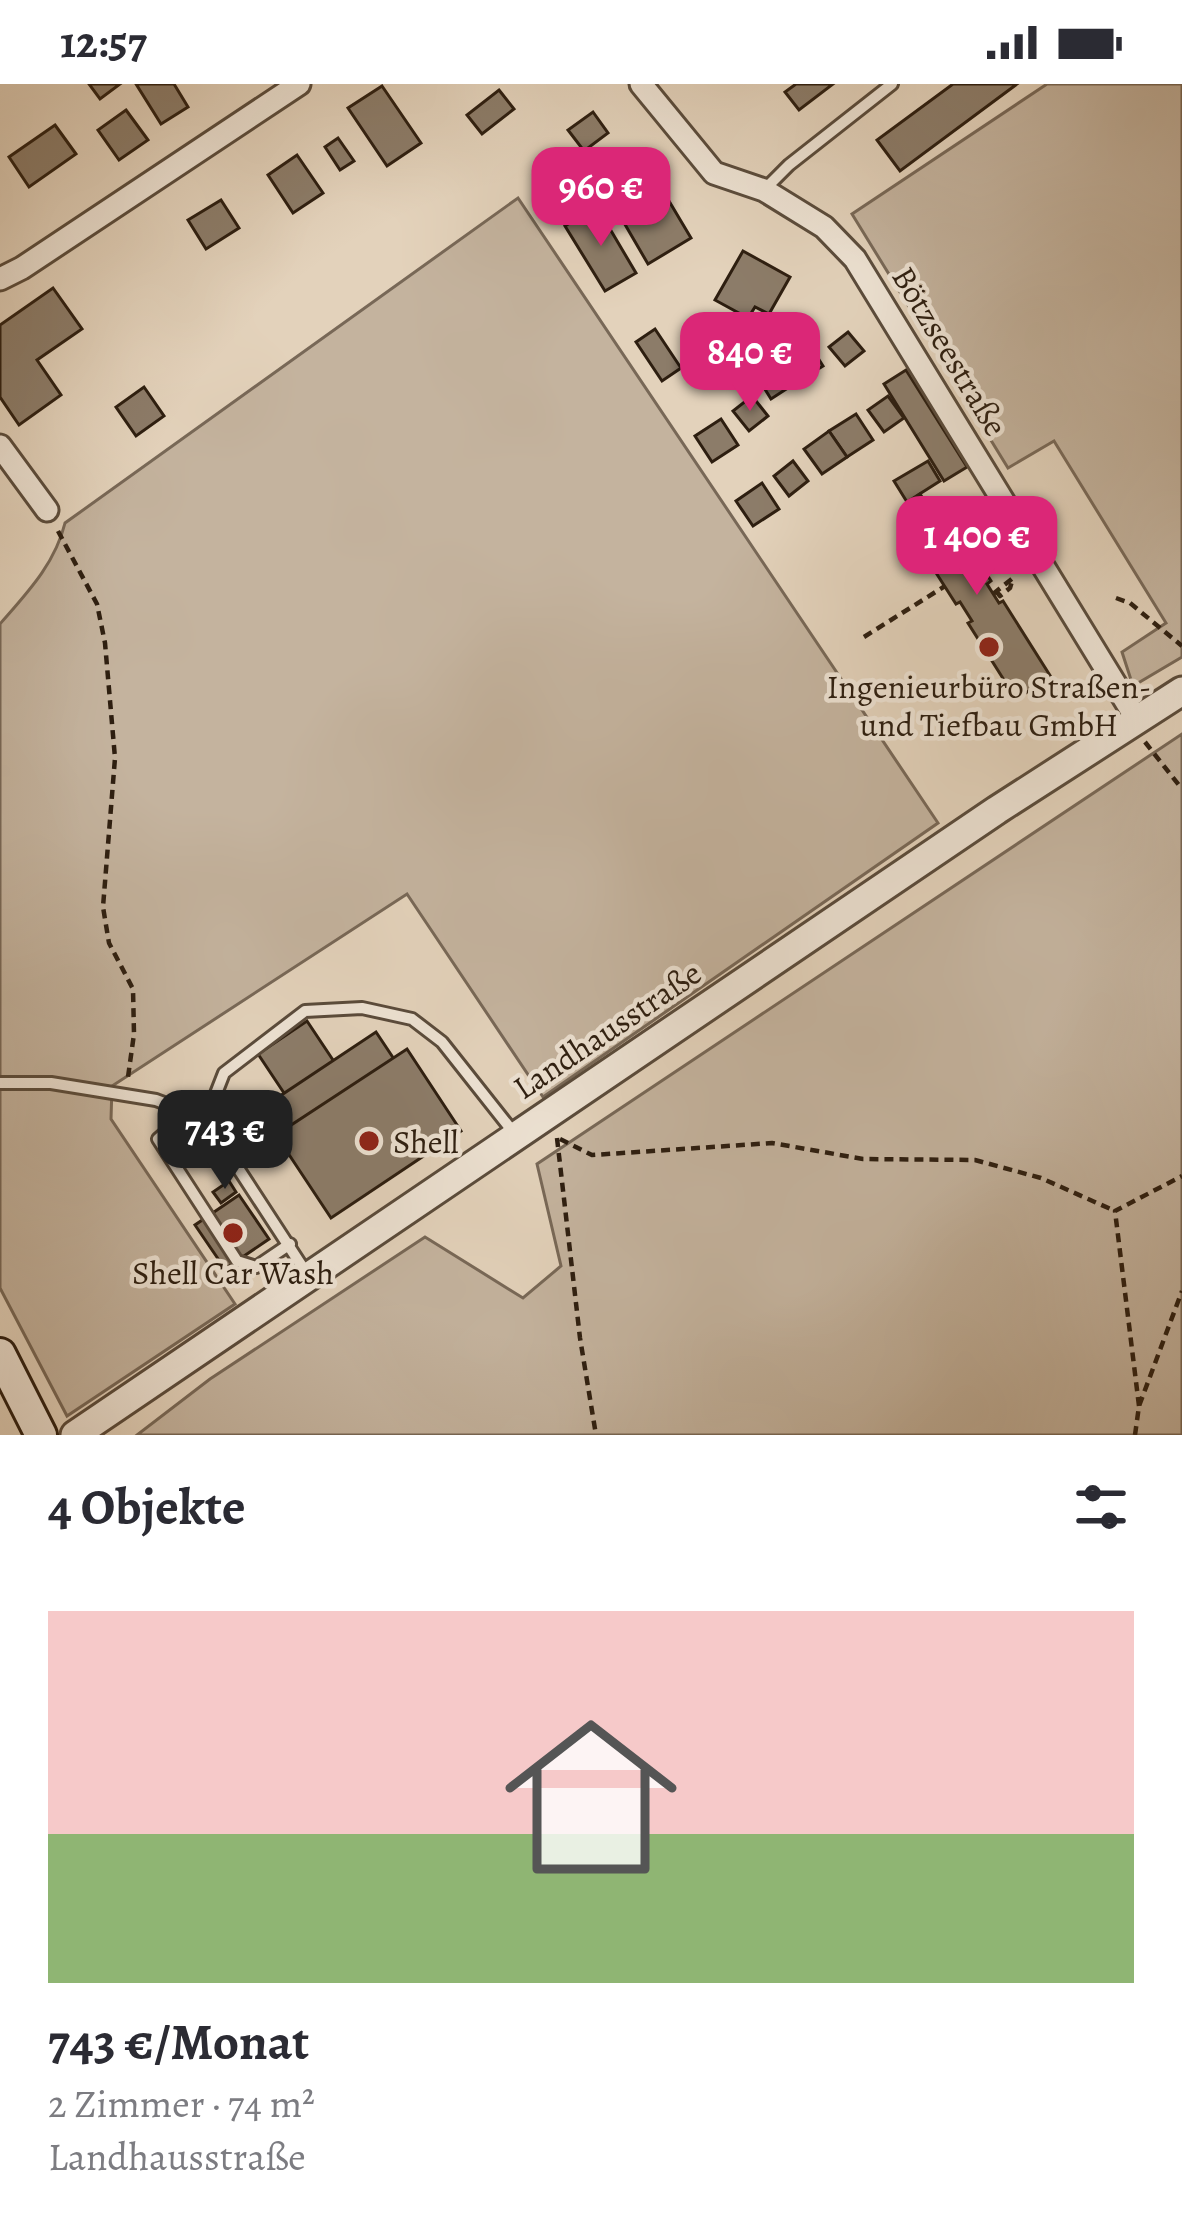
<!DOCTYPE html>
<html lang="de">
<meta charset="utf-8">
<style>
:root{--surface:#fff;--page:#f7f7f7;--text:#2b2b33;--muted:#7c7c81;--line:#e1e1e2;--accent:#db2777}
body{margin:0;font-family:Alegreya,serif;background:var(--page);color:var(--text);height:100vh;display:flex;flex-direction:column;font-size:45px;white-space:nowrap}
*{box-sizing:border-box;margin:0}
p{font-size:39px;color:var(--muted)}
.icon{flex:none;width:66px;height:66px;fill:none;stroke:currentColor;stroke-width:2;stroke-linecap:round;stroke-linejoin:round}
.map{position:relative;height:1351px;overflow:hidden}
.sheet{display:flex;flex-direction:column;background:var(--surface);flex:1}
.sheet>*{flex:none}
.price{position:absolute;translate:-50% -102px;padding:0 27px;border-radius:24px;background:var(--accent);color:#fff;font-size:39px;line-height:78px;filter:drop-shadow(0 3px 6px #0008)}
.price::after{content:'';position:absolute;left:50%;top:72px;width:36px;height:27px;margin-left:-18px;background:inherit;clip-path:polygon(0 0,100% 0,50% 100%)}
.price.selected{background:#222;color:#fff}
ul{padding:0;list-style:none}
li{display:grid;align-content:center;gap:24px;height:636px;padding:0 48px}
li+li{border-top:3px solid var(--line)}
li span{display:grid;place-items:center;height:372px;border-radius:0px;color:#555}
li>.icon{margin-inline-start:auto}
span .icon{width:216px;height:216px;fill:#fffc;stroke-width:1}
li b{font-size:51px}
h2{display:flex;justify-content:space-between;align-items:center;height:144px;padding:0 48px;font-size:51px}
.status{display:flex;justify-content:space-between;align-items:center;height:84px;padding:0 60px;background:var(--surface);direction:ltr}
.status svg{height:33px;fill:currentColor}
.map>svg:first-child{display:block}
.green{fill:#c4b39e;stroke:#786857;stroke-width:3}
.building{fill:#8c7c69;stroke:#2d1e10;stroke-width:3}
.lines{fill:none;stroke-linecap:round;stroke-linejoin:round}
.service-casing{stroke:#5a4b3b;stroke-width:16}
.minor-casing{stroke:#5a4b3b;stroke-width:27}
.tertiary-casing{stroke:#5a4b3b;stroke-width:33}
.secondary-casing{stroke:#2d1e10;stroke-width:36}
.path{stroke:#2d1e10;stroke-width:4.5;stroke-dasharray:9 6;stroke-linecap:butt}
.service{stroke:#ede2d3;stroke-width:10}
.minor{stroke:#ede2d3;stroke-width:21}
.tertiary{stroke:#ede2d3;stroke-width:27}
.secondary{stroke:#ede2d3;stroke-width:30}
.poi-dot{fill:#8f2418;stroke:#ede2d3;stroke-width:4.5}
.labels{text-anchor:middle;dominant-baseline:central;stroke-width:9;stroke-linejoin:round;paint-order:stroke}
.street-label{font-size:33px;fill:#2d1e10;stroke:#ede2d3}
.poi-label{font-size:33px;fill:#2d1e10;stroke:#ede2d3}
</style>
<div class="status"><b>12:57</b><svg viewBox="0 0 49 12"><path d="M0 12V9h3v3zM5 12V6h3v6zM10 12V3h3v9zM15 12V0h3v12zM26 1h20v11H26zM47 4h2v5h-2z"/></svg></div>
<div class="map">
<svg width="1182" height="1351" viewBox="0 0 1182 1351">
<rect width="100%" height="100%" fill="#e3d2bb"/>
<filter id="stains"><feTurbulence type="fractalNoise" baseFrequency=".00167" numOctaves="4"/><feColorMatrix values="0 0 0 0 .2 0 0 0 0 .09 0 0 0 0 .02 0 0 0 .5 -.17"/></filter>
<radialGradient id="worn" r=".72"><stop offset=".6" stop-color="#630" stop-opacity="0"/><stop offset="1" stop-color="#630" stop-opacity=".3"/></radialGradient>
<g class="green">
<polygon points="1047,0 1182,0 1182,573 1133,602 1122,568 1166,539 1054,357 1008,384 852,130"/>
<path d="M518 114 938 739 543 1013 407 810 112 1002 111 1035 235 1220 67 1332 0 1204V540C27 509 55 480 65 439Z"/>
<polygon points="1182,650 1182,1351 137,1351 210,1295 425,1153 523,1214 561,1182 537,1080"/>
</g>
<g class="building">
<polygon points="89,0 120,0 100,15"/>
<polygon points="136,0 174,0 188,23 161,40"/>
<polygon points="796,0 833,0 799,26 785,8"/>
<polygon points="953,0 1017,0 900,87 877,56"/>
<polygon points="382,2 421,59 387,82 348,24"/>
<polygon points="499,6 514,25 482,50 467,31"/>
<polygon points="126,26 148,56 119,76 98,46"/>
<polygon points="593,28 608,49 584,67 568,46"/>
<polygon points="55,41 76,70 29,103 9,73"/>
<polygon points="338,54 354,77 340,86 325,63"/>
<polygon points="297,71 323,109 293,129 268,91"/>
<polygon points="666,112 691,154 648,180 623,137"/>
<polygon points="221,116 239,144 206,165 188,136"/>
<polygon points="597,123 636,189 605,207 565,142"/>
<polygon points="743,167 790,193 769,230 755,223 748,234 715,216"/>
<polygon points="53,204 82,245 37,276 61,311 19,341 0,313 0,241"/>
<polygon points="655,245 681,284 662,297 636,258"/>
<polygon points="848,248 864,267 845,282 829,263"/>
<polygon points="806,255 823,282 797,298 780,273"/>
<polygon points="780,273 797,298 771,315 755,289"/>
<polygon points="906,286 967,383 944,397 884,300"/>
<polygon points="144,303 164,332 136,352 116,323"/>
<polygon points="752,312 768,332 749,347 733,327"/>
<polygon points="888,312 904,334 884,348 868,326"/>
<polygon points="856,330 873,356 847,373 829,347"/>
<polygon points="721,335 738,361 712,378 695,352"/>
<polygon points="829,347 847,373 822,390 804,365"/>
<polygon points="793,377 808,397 789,412 774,392"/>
<polygon points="928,377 940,397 907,418 894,397"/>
<polygon points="762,399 779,425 753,442 736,417"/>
<polygon points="920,410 933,429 944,422 991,497 987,500 999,519 1003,517 1051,593 1016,615 968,539 972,537 960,518 956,520 908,445 920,437 908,419"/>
<polygon points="307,937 337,982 288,1015 258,970"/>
<polygon points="376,948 396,978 291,1048 271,1018"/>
<polygon points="407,965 461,1047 331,1134 276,1051"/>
<polygon points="229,1097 236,1108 221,1119 213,1108"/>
<polygon points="239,1111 269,1155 225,1185 195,1141"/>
</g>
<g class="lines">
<defs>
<g id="service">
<polyline points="764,106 789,81 892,0"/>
<polyline points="0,999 51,999 156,1016 206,1035 307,1190"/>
<polyline points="189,1028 158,1055 237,1177 256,1183 290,1160"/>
<polyline points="206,1035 224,989 305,927 362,924 412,935 442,958 514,1049"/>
</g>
<g id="minor">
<polyline points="641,0 714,89 764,106 824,143 855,175 1136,634"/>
<polyline points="0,195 22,184 299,0"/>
<polyline points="0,362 47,426"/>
</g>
<polyline id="tertiary" points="75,1351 997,726 1182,607"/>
<polyline id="secondary" points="0,1270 41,1351"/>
</defs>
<use href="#service" class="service-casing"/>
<use href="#minor" class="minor-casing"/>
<use href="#tertiary" class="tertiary-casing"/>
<use href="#secondary" class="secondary-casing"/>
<g class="path">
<polyline points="58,447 97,520 105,559 115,674 103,823 109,859 133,905 134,950 128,993"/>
<polyline points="996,507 1000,512 1010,504 1013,494"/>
<polyline points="993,510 1013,494"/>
<polyline points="1116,514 1130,519 1182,562"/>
<polyline points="864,553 945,502"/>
<polyline points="1145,658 1182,705"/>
<polyline points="557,1054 580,1254 596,1351"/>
<polyline points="560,1055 592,1071 772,1059 863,1075 975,1076 1041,1094 1115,1127"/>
<polyline points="1139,1322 1115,1127 1182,1092"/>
<polyline points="1135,1351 1139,1322 1182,1207"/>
</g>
<use href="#service" class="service"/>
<use href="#minor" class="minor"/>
<use href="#tertiary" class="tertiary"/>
<use href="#secondary" class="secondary"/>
</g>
<g class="poi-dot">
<circle cx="989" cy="563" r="12"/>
<circle cx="369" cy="1057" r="12"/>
<circle cx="233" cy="1149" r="12"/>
</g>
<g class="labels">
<g class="street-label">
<text transform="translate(950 267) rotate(59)">Bötzseestraße</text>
<text transform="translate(607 946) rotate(-34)">Landhausstraße</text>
</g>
<g class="poi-label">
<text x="989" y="602">Ingenieurbüro Straßen-<tspan x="989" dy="38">und Tiefbau GmbH</tspan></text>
<text x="393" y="1057" text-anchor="start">Shell</text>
<text x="233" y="1188">Shell Car Wash</text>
</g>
</g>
<rect width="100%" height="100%" filter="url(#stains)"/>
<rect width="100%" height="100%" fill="url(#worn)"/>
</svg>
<b class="price" style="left:601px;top:165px">960 €</b>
<b class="price" style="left:750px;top:330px">840 €</b>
<b class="price" style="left:977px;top:514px">1 400 €</b>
<b class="price selected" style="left:225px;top:1108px">743 €</b>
</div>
<section class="sheet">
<h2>4 Objekte<svg class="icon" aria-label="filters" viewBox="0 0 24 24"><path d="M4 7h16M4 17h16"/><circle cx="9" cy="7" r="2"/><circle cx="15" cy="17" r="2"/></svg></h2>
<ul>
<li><span style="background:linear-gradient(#f6c9c9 60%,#8fb573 0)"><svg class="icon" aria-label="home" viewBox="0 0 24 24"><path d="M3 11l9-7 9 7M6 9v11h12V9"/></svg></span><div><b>743 €/Monat</b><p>2 Zimmer · 74 m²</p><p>Landhausstraße</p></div></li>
</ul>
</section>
